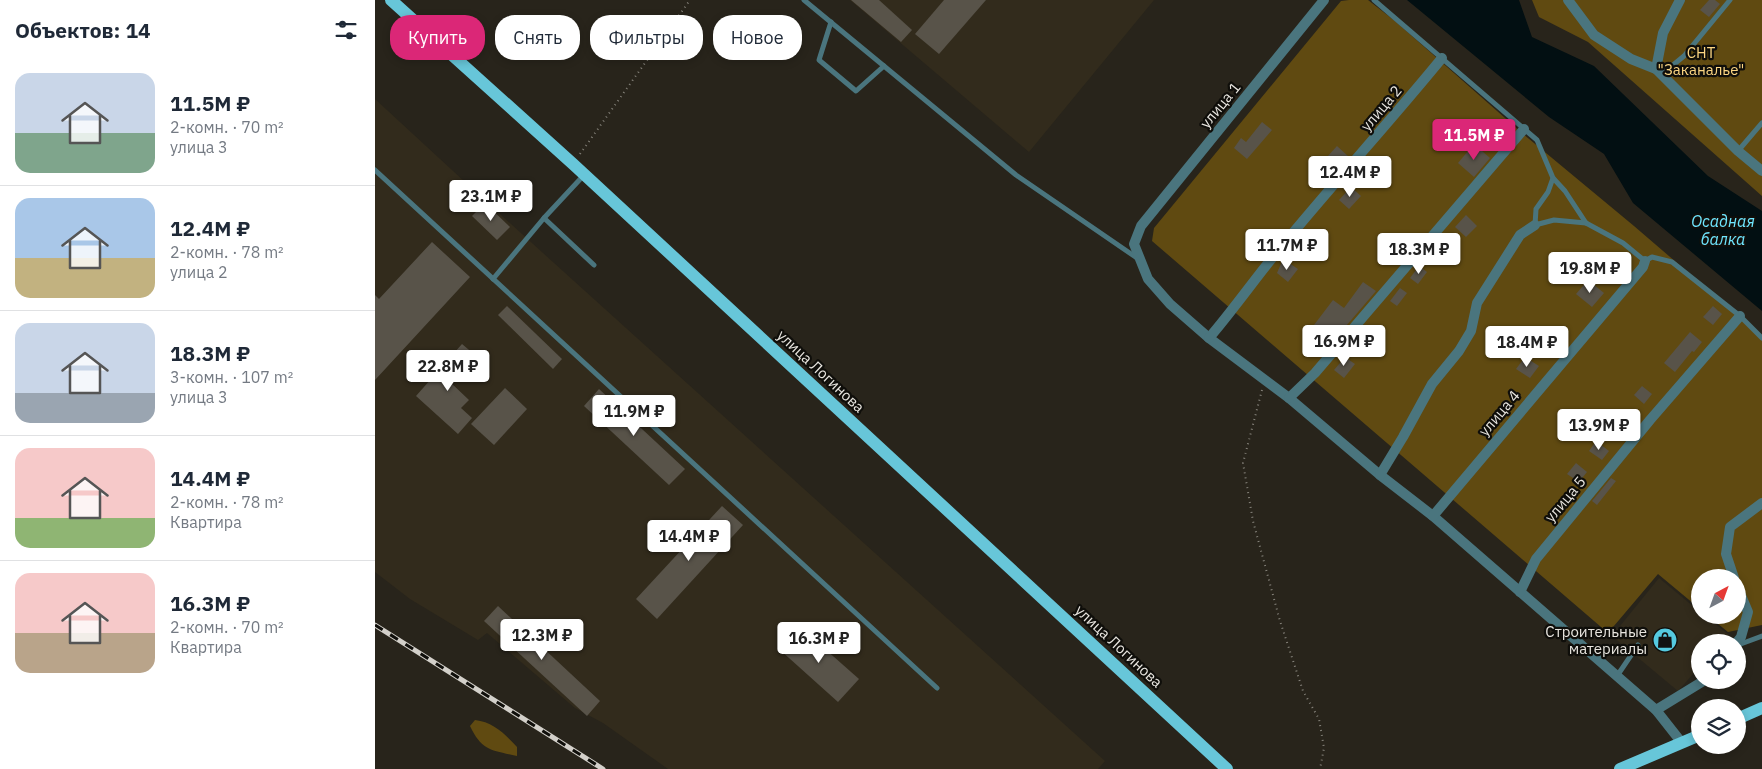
<!DOCTYPE html>
<html lang="ru">
<meta charset="utf-8">
<style>
:root{--surface:#fff;--page:#f6f6f7;--text:#1f2937;--muted:#747a83;--line:#e0e1e3;--accent:#db2777}
body{margin:0;font-family:"IBM Plex Sans",sans-serif;background:var(--page);color:var(--text);height:100vh;display:flex;flex-direction:column;font-size:19px;white-space:nowrap}
*{box-sizing:border-box;margin:0}
p{font-size:16px;color:var(--muted)}
.icon{flex:none;width:28px;height:28px;fill:none;stroke:currentColor;stroke-width:2;stroke-linecap:round;stroke-linejoin:round}
.map{position:relative;flex:1;overflow:hidden}
.panel{display:flex;flex-direction:column;background:var(--surface);width:375px}
.panel>*{flex:none}
.top-card{position:absolute;left:15px;top:15px;width:475px;height:45px;display:flex;gap:10px}
.needle{width:32px;rotate:41deg}
.fabs{position:absolute;left:1316px;top:569px;display:grid;gap:10px}
.fabs a{display:grid;place-items:center;width:55px;height:55px;border-radius:50%;background:var(--surface);box-shadow:0 2px 8px #0003;font-size:25px}
.price{position:absolute;translate:-50% -42px;padding:0 11px;border-radius:5px;background:#fff;color:#222;font-size:16px;line-height:32px;filter:drop-shadow(0 1px 2px #0008)}
.price::after{content:'';position:absolute;left:50%;top:30px;width:15px;height:11px;margin-left:-8px;background:inherit;clip-path:polygon(0 0,100% 0,50% 100%)}
.price.current{background:var(--accent);color:#fff}
ul{padding:0;list-style:none}
li{display:flex;align-items:center;gap:15px;height:125px;padding:0 15px}
li+li{border-top:1px solid var(--line)}
li span{display:grid;place-items:center;flex:none;width:140px;height:100px;border-radius:15px;color:#555}
li>.icon{margin-inline-start:auto}
span .icon{width:60px;height:60px;fill:#fffc;stroke-width:1}
li b{font-size:21px}
h2{display:flex;justify-content:space-between;align-items:center;height:60px;padding:0 15px;font-size:21px}
.chip{padding:0 18px;border-radius:20px;background:var(--surface);box-shadow:0 2px 8px #0003;font-size:18px;line-height:45px}
.chip.current{background:var(--accent);color:#fff}
main{display:flex;flex:1;min-height:0}
.map>svg:first-child{display:block}
.built{fill:#322b1c}
.green{fill:#604a11}
.water{fill:#020f12}
.building{fill:#585349}
.lines{fill:none;stroke-linecap:round;stroke-linejoin:round}
.path{stroke:#86837b;stroke-width:2;stroke-dasharray:1 4;stroke-linecap:butt}
.service{stroke:#4a757e;stroke-width:5}
.minor{stroke:#4a757e;stroke-width:10}
.primary{stroke:#67c6d9;stroke-width:12}
.rail-casing{stroke:#d3d0ca;stroke-width:5}
.rail{stroke:#0f0e0a;stroke-width:3;stroke-dasharray:9;stroke-linecap:butt}
.labels{text-anchor:middle;dominant-baseline:central;stroke-width:4.5;stroke-linejoin:round;paint-order:stroke}
.park-label{font-size:15px;fill:#fcd682;stroke:#0f0e0a}
.street-label{font-size:15px;fill:#e9e6e0;stroke:#0f0e0a}
.poi-label{font-size:15px;fill:#e9e6e0;stroke:#0f0e0a;text-anchor:end}
.water-label{font-size:16px;font-style:italic;fill:#6fe6fe;stroke:#0f0e0a}
</style>
<main>
<section class="panel">
<h2>Объектов: 14<svg class="icon" aria-label="filters" viewBox="0 0 24 24"><path d="M4 7h16M4 17h16"/><circle cx="9" cy="7" r="2"/><circle cx="15" cy="17" r="2"/></svg></h2>
<ul>
<li><span style="background:linear-gradient(#c9d6e8 60%,#7fa58c 0)"><svg class="icon" aria-label="home" viewBox="0 0 24 24"><path d="M3 11l9-7 9 7M6 9v11h12V9"/></svg></span><div><b>11.5M ₽</b><p>2-комн. · 70 m²</p><p>улица 3</p></div></li>
<li><span style="background:linear-gradient(#a9c7e8 60%,#c2b280 0)"><svg class="icon" aria-label="home" viewBox="0 0 24 24"><path d="M3 11l9-7 9 7M6 9v11h12V9"/></svg></span><div><b>12.4M ₽</b><p>2-комн. · 78 m²</p><p>улица 2</p></div></li>
<li><span style="background:linear-gradient(#c9d6e8 70%,#9aa5b1 0)"><svg class="icon" aria-label="home" viewBox="0 0 24 24"><path d="M3 11l9-7 9 7M6 9v11h12V9"/></svg></span><div><b>18.3M ₽</b><p>3-комн. · 107 m²</p><p>улица 3</p></div></li>
<li><span style="background:linear-gradient(#f6c9c9 70%,#8fb573 0)"><svg class="icon" aria-label="home" viewBox="0 0 24 24"><path d="M3 11l9-7 9 7M6 9v11h12V9"/></svg></span><div><b>14.4M ₽</b><p>2-комн. · 78 m²</p><p>Квартира</p></div></li>
<li><span style="background:linear-gradient(#f6c9c9 60%,#b9a48a 0)"><svg class="icon" aria-label="home" viewBox="0 0 24 24"><path d="M3 11l9-7 9 7M6 9v11h12V9"/></svg></span><div><b>16.3M ₽</b><p>2-комн. · 70 m²</p><p>Квартира</p></div></li>
</ul>
</section>
<div class="map">
<svg width="1387" height="769" viewBox="0 0 1387 769">
<rect width="100%" height="100%" fill="#28241b"/>
<g class="built">
<polygon points="475,0 779,0 654,152"/>
<polygon points="0,99 116,206 730,761 723,769 293,769 228,723 200,708 112,633 103,640 35,599 0,572"/>
<polygon points="1284,578 1325,612 1325,615 1329,615 1354,635 1347,642 1325,642 1325,666 1303,691 1237,636"/>
</g>
<g class="green">
<polygon points="974,0 993,0 1020,21 1147,133 1259,226 1387,336 1387,625 1353,632 1332,615 1362,615 1362,578 1325,578 1325,609 1283,574 1233,633 777,241 779,228 966,1"/>
<polygon points="1157,0 1387,0 1387,196 1213,42 1164,17"/>
<path d="M100 720C118 722 130 734 142 747V756C116 750 107 751 95 726Z"/>
</g>
<polygon class="water" points="1032,0 1144,0 1157,37 1219,66 1333,176 1387,211 1387,311 1258,203 1229,154 1174,117"/>
<g class="building">
<polygon points="476,0 504,0 537,30 526,42"/>
<polygon points="569,0 611,0 564,54 540,34"/>
<polygon points="1334,0 1340,0 1345,4 1334,17 1325,10"/>
<polygon points="887,122 897,130 872,159 859,148 866,138 871,142"/>
<polygon points="1099,144 1115,158 1099,177 1083,163"/>
<polygon points="962,146 974,157 964,168 952,157"/>
<polygon points="976,187 986,196 974,209 964,200"/>
<polygon points="110,203 135,227 122,240 97,216"/>
<polygon points="1091,215 1102,226 1091,237 1080,227"/>
<polygon points="1067,239 1080,249 1068,264 1055,254"/>
<polygon points="57,242 95,277 0,380 0,295 4,299"/>
<polygon points="908,259 923,269 913,282 902,273"/>
<polygon points="1044,266 1052,272 1043,284 1035,278"/>
<polygon points="1213,280 1229,293 1217,307 1201,294"/>
<polygon points="988,282 1001,291 959,340 939,325 958,300 969,308"/>
<polygon points="1025,288 1032,293 1022,306 1015,301"/>
<polygon points="132,306 187,359 178,369 123,315"/>
<polygon points="1338,306 1347,314 1338,325 1328,317"/>
<polygon points="1315,332 1327,342 1319,352 1317,351 1300,372 1289,363"/>
<polygon points="87,344 100,355 75,382 94,400 86,408 97,418 83,434 41,396"/>
<polygon points="970,357 980,364 969,378 959,370"/>
<polygon points="1150,357 1164,366 1155,378 1141,369"/>
<polygon points="1267,386 1277,394 1269,404 1259,395"/>
<polygon points="130,388 152,409 119,445 96,424"/>
<polygon points="224,389 310,469 294,485 209,406"/>
<polygon points="1221,441 1234,451 1227,460 1214,451"/>
<polygon points="1201,463 1212,472 1204,482 1192,474"/>
<polygon points="1236,478 1241,481 1222,505 1217,501"/>
<polygon points="347,506 368,525 282,619 261,599"/>
<polygon points="123,606 225,701 212,716 109,621"/>
<polygon points="424,626 484,679 463,702 404,649"/>
</g>
<g class="lines">
<g class="path">
<polyline points="205,154 315,0"/>
<polyline points="887,390 868,463 878,521 905,621 928,691 944,719 949,748 945,769"/>
</g>
<g class="service">
<polyline points="429,0 641,175 762,258"/>
<polyline points="999,0 1162,140 1178,178 1190,191 1211,223 1248,243 1270,261 1277,257 1297,262 1365,316 1387,338"/>
<polyline points="456,22 444,60 481,91 509,66"/>
<polyline points="1286,75 1309,56 1355,0"/>
<polyline points="1363,151 1387,123"/>
<polyline points="0,170 562,688"/>
<polyline points="1178,178 1173,192 1161,209 1160,225 1179,220 1211,223"/>
<polyline points="169,218 219,265"/>
<polyline points="118,279 169,218 209,175"/>
<polyline points="1363,645 1387,636"/>
<polyline points="1242,676 1263,645"/>
</g>
<g class="minor">
<polyline points="949,0 766,226 759,244 773,279 795,304 834,338 914,398 1005,475 1058,516 1281,710 1307,743"/>
<polyline points="1193,0 1219,35 1256,59 1281,69 1363,151 1387,171"/>
<polyline points="1281,69 1288,33 1305,0"/>
<path d="M834 338C858 310 879 280 902 252 956 186 1013 124 1067 58"/>
<polyline points="914,398 940,373 1149,129"/>
<polyline points="1005,475 1028,437 1057,384 1084,351 1096,331 1102,303 1145,235 1160,225"/>
<polyline points="1058,516 1268,267 1270,261"/>
<polyline points="1359,578 1351,554 1355,527 1387,503"/>
<polyline points="1145,592 1161,559 1275,420 1365,316"/>
<polyline points="1362,642 1366,637 1373,612 1362,586"/>
<polyline points="1281,710 1330,680"/>
</g>
<g class="primary">
<polyline points="16,0 198,164 852,769"/>
<polyline points="1362,719 1387,708"/>
<polyline points="1245,769 1325,735"/>
</g>
<defs>
<polyline id="rail" points="0,625 228,769"/>
</defs>
<use href="#rail" class="rail-casing"/>
<use href="#rail" class="rail"/>
</g>
<defs>
<symbol id="shop-disc" viewBox="-11 -11 22 22"><circle r="9.5" fill="#55cae0" stroke="#0f0e0a"/><path d="M-5-2.5h2.3a2.7 3.5 0 0 1 5.4 0H5L5.5 6h-11ZM-1.5-2.5h3a1.5 2.3 0 0 0-3 0Z" fill="#111"/></symbol>
</defs>
<g fill-rule="evenodd">
<use href="#shop-disc" x="1276" y="626" width="28" height="28"/>
</g>
<g class="labels">
<g class="park-label">
<text x="1326" y="52">СНТ<tspan x="1326" dy="17">"Заканалье"</tspan></text>
</g>
<g class="street-label">
<text transform="translate(845 105) rotate(-51)">улица 1</text>
<text transform="translate(1006 108) rotate(-50)">улица 2</text>
<text transform="translate(446 371) rotate(43)">улица Логинова</text>
<text transform="translate(1124 413) rotate(-50)">улица 4</text>
<text transform="translate(1190 499) rotate(-50)">улица 5</text>
<text transform="translate(744 646) rotate(43)">улица Логинова</text>
</g>
<g class="poi-label">
<text x="1272" y="631">Строительные<tspan x="1272" dy="17">материалы</tspan></text>
</g>
<g class="water-label">
<text x="1348" y="221">Осадная<tspan x="1348" dy="18">балка</tspan></text>
</g>
</g>
</svg>
<div class="fabs">
<a><svg class="needle" viewBox="-14 -14 28 28"><path d="M0-13l5 13h-10z" fill="#e53935"/><path d="M0 13l5-13h-10z" fill="#747a83"/></svg></a>
<a><svg class="icon" aria-label="locate" viewBox="0 0 24 24"><circle cx="12" cy="12" r="6"/><path d="M12 2v4M12 18v4M2 12h4M18 12h4"/></svg></a>
<a><svg class="icon" aria-label="layers" viewBox="0 0 24 24"><path d="M12 4l9 5-9 5-9-5zM3 14l9 5 9-5"/></svg></a>
</div>
<b class="price current" style="left:1099px;top:161px">11.5M ₽</b>
<b class="price" style="left:975px;top:198px">12.4M ₽</b>
<b class="price" style="left:116px;top:222px">23.1M ₽</b>
<b class="price" style="left:912px;top:271px">11.7M ₽</b>
<b class="price" style="left:1044px;top:275px">18.3M ₽</b>
<b class="price" style="left:1215px;top:294px">19.8M ₽</b>
<b class="price" style="left:969px;top:367px">16.9M ₽</b>
<b class="price" style="left:1152px;top:368px">18.4M ₽</b>
<b class="price" style="left:73px;top:392px">22.8M ₽</b>
<b class="price" style="left:259px;top:437px">11.9M ₽</b>
<b class="price" style="left:1224px;top:451px">13.9M ₽</b>
<b class="price" style="left:314px;top:562px">14.4M ₽</b>
<b class="price" style="left:167px;top:661px">12.3M ₽</b>
<b class="price" style="left:444px;top:664px">16.3M ₽</b>
<div class="top-card">
<a class="chip current">Купить</a>
<a class="chip">Снять</a>
<a class="chip">Фильтры</a>
<a class="chip">Новое</a>
</div>
</div>
</main>
